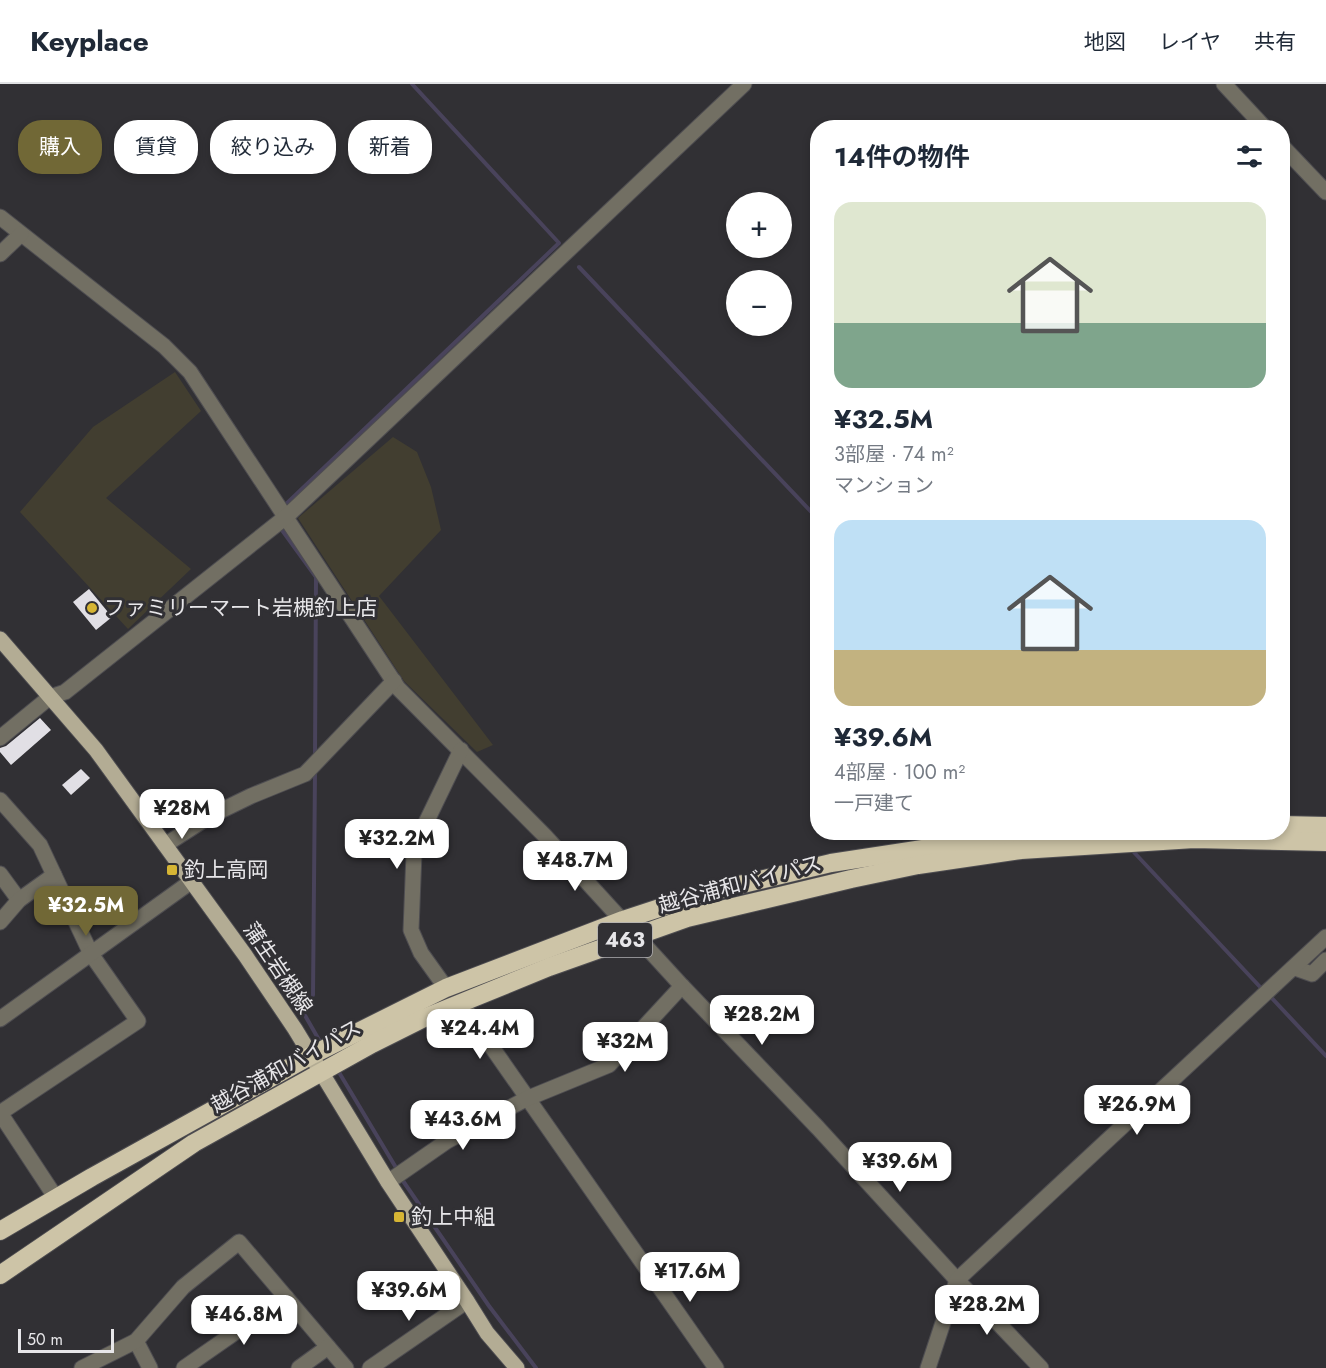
<!DOCTYPE html>
<html lang="ja">
<meta charset="utf-8">
<style>
:root{--surface:#fff;--page:#f2f2f3;--text:#1f2937;--muted:#747a83;--line:#e0e1e3;--accent:#716836}
body{margin:0;font-family:Jost,"Noto Sans JP",sans-serif;background:var(--page);color:var(--text);height:100vh;display:flex;flex-direction:column;font-size:22px;white-space:nowrap}
*{box-sizing:border-box;margin:0}
p{font-size:20px;color:var(--muted)}
.icon{flex:none;width:33px;height:33px;fill:none;stroke:currentColor;stroke-width:2;stroke-linecap:round;stroke-linejoin:round}
.map{position:relative;flex:1;overflow:hidden}
.drawer{position:absolute;left:810px;top:36px;width:480px;height:720px;display:flex;flex-direction:column;background:var(--surface);border-radius:24px;box-shadow:0 3px 9px #0003}
.drawer>*{flex:none}
.banner{position:absolute;left:18px;top:36px;width:570px;height:54px;display:flex;gap:12px}
.fabs{position:absolute;left:726px;top:108px;display:grid;gap:12px}
.fabs a{display:grid;place-items:center;width:66px;height:66px;border-radius:50%;background:var(--surface);box-shadow:0 3px 9px #0003;font-size:30px}
.scale{position:absolute;left:18px;bottom:15px;width:96px;box-sizing:border-box;padding-left:6px;border:3px solid #e7e6e9;border-top:0;font-size:16px;line-height:21px;white-space:nowrap;color:#e7e6e9;-webkit-text-stroke:4px #313034;paint-order:stroke}
.price{position:absolute;translate:-50% -51px;padding:0 14px;border-radius:12px;background:#fff;color:#222;font-size:20px;line-height:39px;filter:drop-shadow(0 2px 3px #0008)}
.price::after{content:'';position:absolute;left:50%;top:36px;width:18px;height:14px;margin-left:-9px;background:inherit;clip-path:polygon(0 0,100% 0,50% 100%)}
.price.on{background:var(--accent);color:#fff}
ul{padding:0;list-style:none}
li{display:grid;align-content:center;gap:12px;height:318px;padding:0 24px}
li span{display:grid;place-items:center;height:186px;border-radius:18px;color:#555}
li>.icon{margin-inline-start:auto}
span .icon{width:108px;height:108px;fill:#fffc;stroke-width:1}
li b{font-size:26px}
h2{display:flex;justify-content:space-between;align-items:center;height:72px;padding:0 24px;font-size:26px}
.chip{padding:0 21px;border-radius:24px;background:var(--surface);box-shadow:0 3px 9px #0003;font-size:21px;line-height:54px}
.chip.on{background:var(--accent);color:#fff}
header{display:flex;align-items:center;gap:36px;box-sizing:border-box;height:84px;padding:0 30px;background:var(--surface);border-bottom:2px solid var(--line)}
header strong{font-size:28px}
nav{display:flex;gap:33px;margin-inline-start:auto;font-size:21px}
.map>svg:first-child{display:block}
.green{fill:#423e30}
.lines{fill:none;stroke-linecap:round;stroke-linejoin:round}
.stream{stroke:#49435b;stroke-width:4}
.building{fill:#e1dfe5}
.minor-casing{stroke:#4e4d51;stroke-width:17}
.major-casing{stroke:#4e4d51;stroke-width:17}
.highway-casing{stroke:#4e4d51;stroke-width:20}
.minor{stroke:#726f63;stroke-width:15}
.major{stroke:#b3ac94;stroke-width:15}
.highway{stroke:#cdc4a7;stroke-width:18}
.poi-dot{fill:#d6b534;stroke:#313034;stroke-width:2}
.labels{text-anchor:middle;dominant-baseline:central;stroke-width:6;stroke-linejoin:round;paint-order:stroke}
.shield{fill:#313034;stroke:#b0afb3;stroke-width:1.5}
.shield-label{font-size:20px;font-weight:bold;fill:#e7e6e9}
.poi-label{font-size:21px;fill:#e7e6e9;stroke:#313034;text-anchor:start}
.street-label{font-size:21px;fill:#e7e6e9;stroke:#313034}
</style>
<header>
<strong>Keyplace</strong>
<nav><a>地図</a><a>レイヤ</a><a>共有</a></nav>
</header>
<div class="map">
<svg width="1326" height="1284" viewBox="0 0 1326 1284">
<rect width="100%" height="100%" fill="#313034"/>
<g class="green">
<polygon points="175,288 201,327 106,414 191,485 128,545 20,428 93,343"/>
<polygon points="393,353 417,368 431,403 441,446 379,512 493,661 477,668 404,597 298,434"/>
</g>
<g class="lines">
<g class="stream">
<polyline points="579,183 818,435"/>
<polyline points="283,423 559,159 412,0"/>
<polyline points="279,442 316,493 315,671"/>
<polyline points="1130,764 1262,905"/>
<polyline points="1268,910 1326,972"/>
<polyline points="313,911 315,688"/>
<polyline points="303,928 322,961"/>
<polyline points="337,985 398,1087"/>
<polyline points="401,1094 489,1222 536,1284"/>
</g>
</g>
<g class="building">
<polygon points="89,505 112,533 96,546 73,518"/>
<polygon points="40,634 51,646 11,681 0,668 0,664 6,662"/>
<polygon points="81,685 90,694 71,711 62,701"/>
</g>
<g class="lines">
<defs>
<g id="minor">
<polyline points="1224,0 1265,44"/>
<polyline points="1282,62 1326,108"/>
<polyline points="0,133 164,262 190,288 398,604 545,752 682,902 818,1044 957,1196 1041,1284"/>
<polyline points="0,170 21,150"/>
<polyline points="0,654 50,613 65,608 287,432 744,0"/>
<polyline points="0,716 40,761 91,870 138,937 0,1029 56,1114"/>
<polyline points="165,761 210,732 251,712 305,690 394,597"/>
<polyline points="0,790 19,816"/>
<polyline points="0,838 19,816 54,791"/>
<polyline points="1295,884 1312,890 1326,876"/>
<polyline points="446,904 421,869 411,846 414,769 420,751 461,666"/>
<polyline points="461,919 716,1284"/>
<polyline points="0,935 192,797"/>
<polyline points="388,1098 447,1057 496,1031 526,1015 609,981 682,902"/>
<polyline points="136,1257 150,1284"/>
<polyline points="82,1284 136,1257 183,1203 239,1158 346,1284"/>
<polyline points="184,1284 286,1213"/>
<polyline points="299,1284 328,1263"/>
<polyline points="370,1284 467,1217"/>
<polyline points="928,1284 957,1196 1326,853"/>
</g>
<polyline id="major" points="0,555 96,666 245,871 295,945 388,1098 467,1217 487,1249 517,1284"/>
<g id="highway">
<polyline points="1282,741 1326,742"/>
<polyline points="0,1147 92,1093 312,971 446,904 623,836 705,809 831,779 1034,748"/>
<polyline points="0,1191 194,1059 372,960 424,934 549,883 687,834 851,795 918,781 1021,766 1194,755 1326,758"/>
</g>
</defs>
<use href="#minor" class="minor-casing"/>
<use href="#major" class="major-casing"/>
<use href="#highway" class="highway-casing"/>
<use href="#minor" class="minor"/>
<use href="#major" class="major"/>
<use href="#highway" class="highway"/>
</g>
<g class="poi-dot">
<circle cx="92" cy="524" r="6"/>
<rect x="166" y="780" width="12" height="12" rx="3"/>
<rect x="393" y="1127" width="12" height="12" rx="3"/>
</g>
<g class="labels">
<rect class="shield" x="598" y="839" width="54" height="34" rx="4.5"/>
<g class="shield-label">
<text x="625" y="856">463</text>
</g>
<g class="poi-label">
<text x="104" y="524">ファミリーマート岩槻釣上店</text>
<text x="184" y="786">釣上高岡</text>
<text x="411" y="1133">釣上中組</text>
</g>
<g class="street-label">
<text transform="translate(740 800) rotate(-15)">越谷浦和バイパス</text>
<text transform="translate(278 884) rotate(56)">蒲生岩槻線</text>
<text transform="translate(286 982) rotate(-29)">越谷浦和バイパス</text>
</g>
</g>
</svg>
<div class="fabs">
<a>+</a>
<a>−</a>
</div>
<div class="scale">50 m</div>
<b class="price" style="left:182px;top:756px">¥28M</b>
<b class="price" style="left:397px;top:786px">¥32.2M</b>
<b class="price" style="left:575px;top:808px">¥48.7M</b>
<b class="price on" style="left:86px;top:853px">¥32.5M</b>
<b class="price" style="left:762px;top:962px">¥28.2M</b>
<b class="price" style="left:480px;top:976px">¥24.4M</b>
<b class="price" style="left:625px;top:989px">¥32M</b>
<b class="price" style="left:1137px;top:1052px">¥26.9M</b>
<b class="price" style="left:463px;top:1067px">¥43.6M</b>
<b class="price" style="left:900px;top:1109px">¥39.6M</b>
<b class="price" style="left:690px;top:1219px">¥17.6M</b>
<b class="price" style="left:409px;top:1238px">¥39.6M</b>
<b class="price" style="left:987px;top:1252px">¥28.2M</b>
<b class="price" style="left:244px;top:1262px">¥46.8M</b>
<div class="banner">
<a class="chip on">購入</a>
<a class="chip">賃貸</a>
<a class="chip">絞り込み</a>
<a class="chip">新着</a>
</div>
<section class="drawer">
<h2>14件の物件<svg class="icon" aria-label="filters" viewBox="0 0 24 24"><path d="M4 7h16M4 17h16"/><circle cx="9" cy="7" r="2"/><circle cx="15" cy="17" r="2"/></svg></h2>
<ul>
<li><span style="background:linear-gradient(#dfe7d0 65%,#7fa58c 0)"><svg class="icon" aria-label="home" viewBox="0 0 24 24"><path d="M3 11l9-7 9 7M6 9v11h12V9"/></svg></span><div><b>¥32.5M</b><p>3部屋 · 74 m²</p><p>マンション</p></div></li>
<li><span style="background:linear-gradient(#bfe0f5 70%,#c2b280 0)"><svg class="icon" aria-label="home" viewBox="0 0 24 24"><path d="M3 11l9-7 9 7M6 9v11h12V9"/></svg></span><div><b>¥39.6M</b><p>4部屋 · 100 m²</p><p>一戸建て</p></div></li>
</ul>
</section>
</div>
